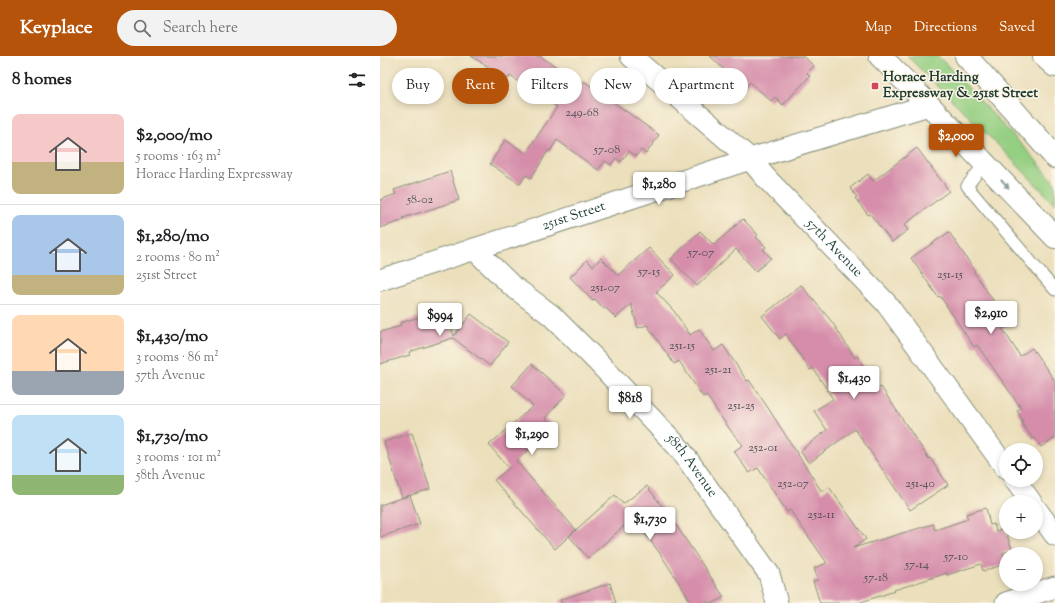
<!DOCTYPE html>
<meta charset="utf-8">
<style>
:root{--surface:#fff;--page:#f2f2f2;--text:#202124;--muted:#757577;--line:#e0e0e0;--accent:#b45309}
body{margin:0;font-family:"Sorts Mill Goudy",serif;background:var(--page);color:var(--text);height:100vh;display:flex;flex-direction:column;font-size:15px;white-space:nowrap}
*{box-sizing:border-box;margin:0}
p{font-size:13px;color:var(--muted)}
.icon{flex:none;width:22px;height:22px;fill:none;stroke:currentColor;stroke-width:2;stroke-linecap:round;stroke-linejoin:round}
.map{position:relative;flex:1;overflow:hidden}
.sheet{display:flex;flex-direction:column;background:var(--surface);width:380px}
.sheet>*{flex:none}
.banner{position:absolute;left:12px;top:12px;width:380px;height:36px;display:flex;gap:8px}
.controls{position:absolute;left:619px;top:387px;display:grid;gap:8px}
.controls a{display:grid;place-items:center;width:44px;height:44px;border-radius:50%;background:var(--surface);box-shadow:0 2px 6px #0003;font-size:20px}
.price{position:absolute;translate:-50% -34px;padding:0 9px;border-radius:4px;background:#fff;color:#222;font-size:13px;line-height:26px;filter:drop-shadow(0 1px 2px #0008)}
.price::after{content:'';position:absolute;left:50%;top:24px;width:12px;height:9px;margin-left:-6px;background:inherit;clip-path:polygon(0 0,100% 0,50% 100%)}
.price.selected{background:var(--accent);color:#fff}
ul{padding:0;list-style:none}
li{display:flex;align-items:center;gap:12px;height:100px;padding:0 12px}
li+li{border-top:1px solid var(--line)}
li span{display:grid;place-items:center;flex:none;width:112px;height:80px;border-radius:8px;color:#555}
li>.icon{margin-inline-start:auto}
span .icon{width:48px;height:48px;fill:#fffc;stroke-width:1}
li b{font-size:17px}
h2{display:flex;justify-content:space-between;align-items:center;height:48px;padding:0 12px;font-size:17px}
.chip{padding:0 14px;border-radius:18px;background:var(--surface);box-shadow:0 2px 6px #0003;font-size:14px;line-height:36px}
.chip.selected{background:var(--accent);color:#fff}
header{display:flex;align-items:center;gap:24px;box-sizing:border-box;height:56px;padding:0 20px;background:var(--accent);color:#fff}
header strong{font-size:19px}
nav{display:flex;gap:22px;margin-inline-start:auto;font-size:14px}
.search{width:280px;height:36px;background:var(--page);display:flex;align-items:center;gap:10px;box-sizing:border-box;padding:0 14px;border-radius:22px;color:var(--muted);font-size:15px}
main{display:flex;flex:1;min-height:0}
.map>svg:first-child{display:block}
.green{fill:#95cf82;stroke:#5a865b}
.building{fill:#d58daa}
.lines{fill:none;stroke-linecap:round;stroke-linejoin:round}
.service-casing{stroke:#858e78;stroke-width:13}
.minor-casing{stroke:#858e78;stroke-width:23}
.secondary-casing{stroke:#858e78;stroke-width:24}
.motorway-casing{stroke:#858e78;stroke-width:24}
.service{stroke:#fff;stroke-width:11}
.minor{stroke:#fff;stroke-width:21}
.secondary{stroke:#fff;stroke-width:22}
.motorway{stroke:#fff;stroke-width:22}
.oneway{fill:#8f9e9a}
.poi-dot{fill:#d1495b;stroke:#fcf5e5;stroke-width:1.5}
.labels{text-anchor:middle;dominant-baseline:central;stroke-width:3;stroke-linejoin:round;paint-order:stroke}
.number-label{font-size:12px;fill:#4c5152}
.poi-label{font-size:14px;font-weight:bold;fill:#1f3d34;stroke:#fcf5e5;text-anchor:start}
.street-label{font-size:14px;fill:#1f3d34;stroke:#fcf5e5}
</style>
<header>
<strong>Keyplace</strong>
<div class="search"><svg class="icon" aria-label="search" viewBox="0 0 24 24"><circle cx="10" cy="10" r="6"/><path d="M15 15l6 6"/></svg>Search here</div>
<nav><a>Map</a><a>Directions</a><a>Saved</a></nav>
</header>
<main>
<section class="sheet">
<h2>8 homes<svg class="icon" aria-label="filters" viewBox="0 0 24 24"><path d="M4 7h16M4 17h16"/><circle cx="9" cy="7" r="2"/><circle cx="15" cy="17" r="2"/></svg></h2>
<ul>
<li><span style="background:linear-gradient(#f6c9c9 60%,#c2b280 0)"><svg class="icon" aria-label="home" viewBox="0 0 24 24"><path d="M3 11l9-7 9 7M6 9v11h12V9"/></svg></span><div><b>$2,000/mo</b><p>5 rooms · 163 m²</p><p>Horace Harding Expressway</p></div></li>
<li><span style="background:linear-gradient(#a9c7e8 75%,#c2b280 0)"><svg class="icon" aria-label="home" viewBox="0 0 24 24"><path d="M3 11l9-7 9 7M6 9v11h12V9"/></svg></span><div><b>$1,280/mo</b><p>2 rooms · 80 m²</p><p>251st Street</p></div></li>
<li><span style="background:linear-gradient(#ffd9b3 70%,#9aa5b1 0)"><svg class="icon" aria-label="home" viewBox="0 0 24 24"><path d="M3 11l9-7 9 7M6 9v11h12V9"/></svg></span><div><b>$1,430/mo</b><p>3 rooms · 86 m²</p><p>57th Avenue</p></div></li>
<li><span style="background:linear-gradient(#bfe0f5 75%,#8fb573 0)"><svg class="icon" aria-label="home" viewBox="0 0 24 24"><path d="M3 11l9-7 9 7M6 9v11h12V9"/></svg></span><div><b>$1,730/mo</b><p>3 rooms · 101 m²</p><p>58th Avenue</p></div></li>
</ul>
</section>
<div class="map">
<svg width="675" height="547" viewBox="0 0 675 547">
<rect width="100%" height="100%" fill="#fcf5e5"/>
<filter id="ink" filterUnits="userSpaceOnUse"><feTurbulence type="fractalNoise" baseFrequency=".025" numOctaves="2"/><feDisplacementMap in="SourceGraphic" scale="8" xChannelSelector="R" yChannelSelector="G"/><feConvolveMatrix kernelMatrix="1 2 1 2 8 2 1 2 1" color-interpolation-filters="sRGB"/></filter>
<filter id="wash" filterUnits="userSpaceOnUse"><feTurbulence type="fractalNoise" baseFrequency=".012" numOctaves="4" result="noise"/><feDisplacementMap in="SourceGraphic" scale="16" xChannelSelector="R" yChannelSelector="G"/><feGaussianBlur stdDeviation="0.9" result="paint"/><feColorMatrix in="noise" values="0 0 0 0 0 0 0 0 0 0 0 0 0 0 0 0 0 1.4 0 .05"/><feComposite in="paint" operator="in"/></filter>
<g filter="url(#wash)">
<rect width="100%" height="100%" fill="#ebdfbc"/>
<polygon class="green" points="527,0 557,0 566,8 653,101 675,127 675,148 616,87"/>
<g id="blocks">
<g class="building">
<polygon points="91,0 160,0 202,28 204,25 279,79 266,98 261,94 256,100 249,95 241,106 236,102 231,109 225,105 218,114 177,84 170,95 168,95 151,122 146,119 140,128 110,108 125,84 146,97 177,51 130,20 128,23"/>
<polygon points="330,0 423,0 434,10 427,17 430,20 403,49 395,41 391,45 370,26 364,33"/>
<polygon points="537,92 569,135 524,169 528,174 512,186 490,158 488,159 475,142 477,141 470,132 488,118 493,125"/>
<polygon points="70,115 79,144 23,162 24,164 0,172 0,144 16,138 14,134"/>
<polygon points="363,163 378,179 376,181 386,191 383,193 391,202 376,215 356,193 317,230 291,203 320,175 334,189"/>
<polygon points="569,176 595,215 594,216 629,268 622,272 640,300 652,292 675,325 675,382 661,391 655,382 653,383 641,366 643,365 637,355 641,352 597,289 594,291 560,240 558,241 531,202"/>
<polygon points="269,192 295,219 276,236 294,255 310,279 319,273 334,295 343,289 367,325 369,324 388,352 442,436 449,431 486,483 473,492 553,468 555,474 588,463 586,458 606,452 610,469 614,468 616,475 625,472 632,494 623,497 625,508 603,515 601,508 567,519 567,517 514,534 515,535 478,547 440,547 433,525 438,524 434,512 447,507 410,454 407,456 378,412 369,417 354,395 363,389 351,375 326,339 323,341 299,305 294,308 267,269 258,272 251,248 236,262 225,251 224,253 215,243 213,245 190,221 207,204 213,210 221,202 238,219"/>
<polygon points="421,229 452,266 475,302 477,300 498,333 501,331 549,403 550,402 568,429 530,454 475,373 429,407 420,395 447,374 434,355 453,343 433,312 430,314 406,278 400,283 382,260"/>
<polygon points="65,253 74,280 91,258 128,286 110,310 73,282 29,296 30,299 0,308 0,276 21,270 20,267"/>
<polygon points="152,308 186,339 165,362 174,372 136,405 196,474 175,493 114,424 129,412 109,389 153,350 132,330"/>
<polygon points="32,377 50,433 22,442 4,386"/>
<polygon points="267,430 298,472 344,541 334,547 312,547 279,496 253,462 208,502 189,480 235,439 243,448"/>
<polygon points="30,439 40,468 0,481 0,449"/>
<polygon points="230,527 236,547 181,547 180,544"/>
</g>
</g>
</g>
<g filter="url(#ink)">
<use href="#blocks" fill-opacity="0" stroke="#858e78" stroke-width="1"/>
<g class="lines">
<defs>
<polyline id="service" points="605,107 587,130 675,234"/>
<g id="minor">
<path id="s1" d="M251 0 370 103 386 122 506 247 626 412"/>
<path id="s2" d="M94 193 131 229 171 259 216 304 300 393 389 518 397 547"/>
<path id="s3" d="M0 224 370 103 549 49"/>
<polyline points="635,424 651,446"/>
<polyline points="656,453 675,479"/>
<polyline points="626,547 675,531"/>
</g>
<polyline id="secondary" points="500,0 549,49 675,181"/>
<g id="motorway">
<polyline points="586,0 675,101"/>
<polyline points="664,0 675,10"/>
</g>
</defs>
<use href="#service" class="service-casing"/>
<use href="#minor" class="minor-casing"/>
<use href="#secondary" class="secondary-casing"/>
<use href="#motorway" class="motorway-casing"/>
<use href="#service" class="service"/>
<use href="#minor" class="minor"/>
<use href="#secondary" class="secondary"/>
<use href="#motorway" class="motorway"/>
</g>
<defs><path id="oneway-solid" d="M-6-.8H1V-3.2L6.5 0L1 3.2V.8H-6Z"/></defs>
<use class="oneway" href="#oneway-solid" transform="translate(625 128) rotate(47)"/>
</g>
<rect class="poi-dot" x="491" y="26" width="8" height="8" rx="2"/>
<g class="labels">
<g class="number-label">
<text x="202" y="57">249-68</text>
<text x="227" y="94">57-08</text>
<text x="40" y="144">58-02</text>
<text x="321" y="197">57-07</text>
<text x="269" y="216">57-15</text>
<text x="570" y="219">251-15</text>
<text x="225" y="232">251-07</text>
<text x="302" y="290">251-15</text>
<text x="338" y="314">251-21</text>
<text x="361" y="350">251-25</text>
<text x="383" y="392">252-01</text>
<text x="413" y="428">252-07</text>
<text x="540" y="428">251-40</text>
<text x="441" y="459">252-11</text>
<text x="576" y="501">57-10</text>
<text x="537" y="509">57-14</text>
<text x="496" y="522">57-18</text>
</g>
<g class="poi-label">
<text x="503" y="22">Horace Harding<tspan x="503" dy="16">Expressway &amp; 251st Street</tspan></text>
</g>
<g class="street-label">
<text stroke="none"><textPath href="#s3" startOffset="204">251st Street</textPath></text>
<text stroke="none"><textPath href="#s1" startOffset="280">57th Avenue</textPath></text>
<text stroke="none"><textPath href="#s2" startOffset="308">58th Avenue</textPath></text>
</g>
</g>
</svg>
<div class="controls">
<a><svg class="icon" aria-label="locate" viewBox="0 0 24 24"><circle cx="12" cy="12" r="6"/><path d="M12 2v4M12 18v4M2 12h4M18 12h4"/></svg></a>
<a>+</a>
<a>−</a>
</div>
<b class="price selected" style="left:576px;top:102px">$2,000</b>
<b class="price" style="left:279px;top:150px">$1,280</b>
<b class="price" style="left:611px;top:279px">$2,910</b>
<b class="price" style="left:60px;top:281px">$994</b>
<b class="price" style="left:474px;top:344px">$1,430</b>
<b class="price" style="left:250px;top:364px">$818</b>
<b class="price" style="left:152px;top:400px">$1,290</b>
<b class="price" style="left:270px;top:485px">$1,730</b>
<div class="banner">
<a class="chip">Buy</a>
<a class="chip selected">Rent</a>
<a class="chip">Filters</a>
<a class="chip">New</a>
<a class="chip">Apartment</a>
</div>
</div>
</main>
